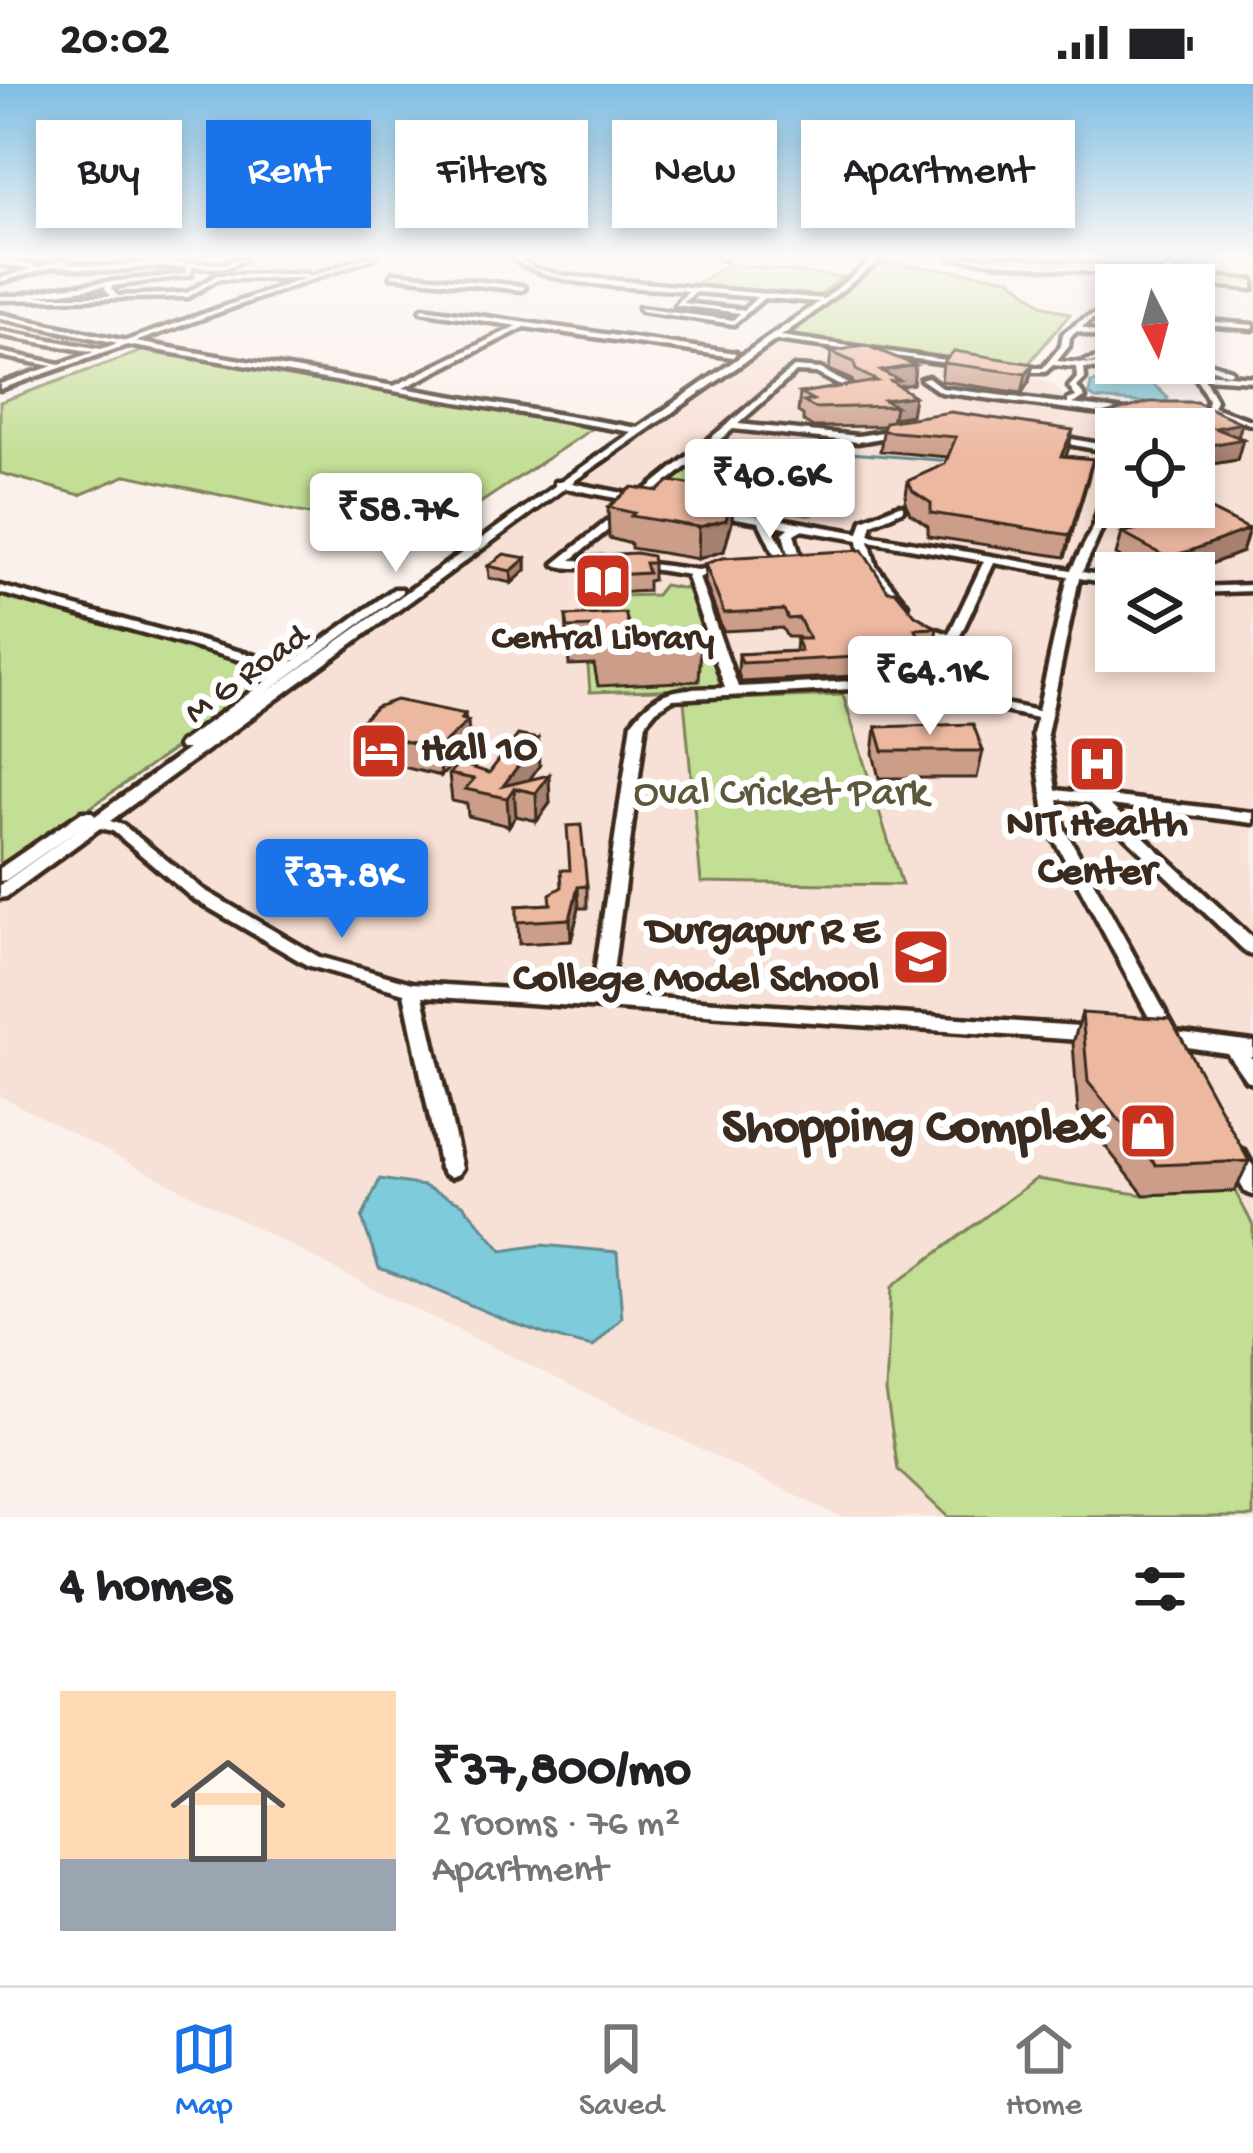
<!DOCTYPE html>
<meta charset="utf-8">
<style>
:root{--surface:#fff;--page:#f6f6f6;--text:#202124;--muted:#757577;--line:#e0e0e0;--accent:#1a73e8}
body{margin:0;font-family:"Gochi Hand",sans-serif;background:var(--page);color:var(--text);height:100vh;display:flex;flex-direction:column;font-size:45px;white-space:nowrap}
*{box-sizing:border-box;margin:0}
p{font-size:39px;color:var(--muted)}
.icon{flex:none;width:66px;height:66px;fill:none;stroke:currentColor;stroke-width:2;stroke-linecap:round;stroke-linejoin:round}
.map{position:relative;height:1433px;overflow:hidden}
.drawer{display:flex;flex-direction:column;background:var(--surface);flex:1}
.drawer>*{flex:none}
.hud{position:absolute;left:36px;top:36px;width:1182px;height:108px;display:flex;gap:24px}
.needle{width:78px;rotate:174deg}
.fabs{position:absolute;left:1095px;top:180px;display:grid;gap:24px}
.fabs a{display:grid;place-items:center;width:120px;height:120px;border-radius:0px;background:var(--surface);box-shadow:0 6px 18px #0003;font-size:60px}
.price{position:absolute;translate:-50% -102px;padding:0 27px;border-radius:12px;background:#fff;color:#222;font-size:39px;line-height:78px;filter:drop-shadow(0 3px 6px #0008)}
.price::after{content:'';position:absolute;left:50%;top:72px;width:36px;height:27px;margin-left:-18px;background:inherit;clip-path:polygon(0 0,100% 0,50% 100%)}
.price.selected{background:var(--accent);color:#fff}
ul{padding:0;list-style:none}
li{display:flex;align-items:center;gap:36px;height:300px;padding:0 60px}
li+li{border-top:3px solid var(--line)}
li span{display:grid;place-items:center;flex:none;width:336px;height:240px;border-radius:0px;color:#555}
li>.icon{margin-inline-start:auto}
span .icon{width:144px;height:144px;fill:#fffc;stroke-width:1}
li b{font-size:51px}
h2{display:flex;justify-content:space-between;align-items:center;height:144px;padding:0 60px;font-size:51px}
.chip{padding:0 42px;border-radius:0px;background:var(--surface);box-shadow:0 6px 18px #0003;font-size:42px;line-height:108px}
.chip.selected{background:var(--accent);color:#fff}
.status{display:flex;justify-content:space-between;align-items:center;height:84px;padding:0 60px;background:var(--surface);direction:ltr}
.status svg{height:33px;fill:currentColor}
.tabs{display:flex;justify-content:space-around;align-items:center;height:168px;border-top:3px solid var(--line);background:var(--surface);font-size:33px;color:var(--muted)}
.tabs a{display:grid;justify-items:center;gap:6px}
.tabs .selected{color:var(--accent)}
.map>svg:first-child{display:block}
.built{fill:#f7e0d5;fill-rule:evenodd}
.green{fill:#c3de95;stroke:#7f845a;stroke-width:3}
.water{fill:#7dcbdb;stroke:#638b8f;stroke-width:3}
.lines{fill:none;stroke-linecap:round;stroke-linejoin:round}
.stream{stroke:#638b8f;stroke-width:3}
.minor-casing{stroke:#3b2a1e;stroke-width:9}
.highway-casing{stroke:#3b2a1e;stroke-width:9}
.minor{fill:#fff;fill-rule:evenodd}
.highway{fill:#fcdcac;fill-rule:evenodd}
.wall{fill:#cc9e8a;stroke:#3b2a1e;stroke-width:3}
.shaded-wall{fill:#a68170;stroke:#3b2a1e;stroke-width:3}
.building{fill:#edb8a0;stroke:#3b2a1e;stroke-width:3}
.labels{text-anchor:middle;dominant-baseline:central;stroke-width:12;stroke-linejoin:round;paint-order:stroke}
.far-poi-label{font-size:36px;font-weight:bold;fill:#3b2a1e;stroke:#fff}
.far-street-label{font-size:36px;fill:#3b2a1e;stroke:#fff}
.poi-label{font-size:42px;font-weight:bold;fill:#3b2a1e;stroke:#fff;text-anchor:start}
.park-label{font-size:42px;fill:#5d573c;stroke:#fff}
.near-poi-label{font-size:51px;font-weight:bold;fill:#3b2a1e;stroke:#fff;text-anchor:end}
</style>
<div class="status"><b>20:02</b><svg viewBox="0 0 49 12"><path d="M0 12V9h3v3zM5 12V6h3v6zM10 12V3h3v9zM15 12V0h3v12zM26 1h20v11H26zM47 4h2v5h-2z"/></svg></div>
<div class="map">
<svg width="1253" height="1433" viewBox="0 0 1253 1433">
<rect width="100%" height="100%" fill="#fbf1ec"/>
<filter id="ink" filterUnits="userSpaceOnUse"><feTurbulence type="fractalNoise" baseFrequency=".00833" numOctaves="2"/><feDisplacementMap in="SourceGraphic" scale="24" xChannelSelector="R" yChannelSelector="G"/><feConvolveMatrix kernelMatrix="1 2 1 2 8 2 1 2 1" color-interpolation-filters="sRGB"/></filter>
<g filter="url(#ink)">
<path class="built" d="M771 254 1039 295 1053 301 1071 321 1096 327 1253 337V1433H840L384 1210 0 1012V819L372 533ZM1116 345H1194V423H1116ZM1116 489H1194V567H1116Z"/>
<g class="green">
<polygon points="883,178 1010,194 1042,221 1070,230 1025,284 784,251"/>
<polygon points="728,180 842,193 818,213 691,203"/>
<polygon points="145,266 593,344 426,455 127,391 80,411 0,389 0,318"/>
<polygon points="712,366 852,392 812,431 660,406"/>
<polygon points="664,501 692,506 725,604 590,608 583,513 656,511"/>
<polygon points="0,507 284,588 0,787"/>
<polygon points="843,611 902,801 701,798 684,617"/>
<polygon points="1036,1095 1144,1111 1235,1107 1253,1141 1253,1433 948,1433 898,1386 886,1308 891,1203"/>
</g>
<g class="water">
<polygon points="1112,295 1152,299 1168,314 1164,320 1095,315 1089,310 1091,299"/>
<path d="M380 1095 424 1102 463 1120 502 1167 541 1161 617 1168 622 1234 593 1263C518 1248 451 1209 379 1184L362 1134Z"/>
</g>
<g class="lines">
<polyline class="stream" points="712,358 951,377"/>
<defs>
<g id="minor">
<path d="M182 173H198L169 179 225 180 240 174 245 175 226 184 192 183 191 191 113 202 111 205 118 212 187 209 217 191 307 190 310 193 365 173H375L135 258 394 302 517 242 421 227 423 224 736 269 733 273 525 243 403 304 638 344 819 218 764 214 734 240 641 227 639 224 733 236 740 229 676 221 688 207C636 202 553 205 511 173H518L533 184 564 192 824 215 876 173H883L812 230 781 252 965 279 961 281 776 256 571 399 638 412 728 340 794 283 821 285 851 302 844 304 816 289 796 288 738 340 858 352 901 345 904 346V350L858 358 733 345 571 476 600 477 602 479C591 485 565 486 554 480L632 417 565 404 110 737 123 741 204 806 319 873 412 899 592 910 632 638C661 600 682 606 725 604L687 493 689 491 632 482 626 479 628 477 698 486 709 484V488L699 494 738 603 927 593 945 558 914 544 920 540 949 550 984 477 869 457 876 482 907 520 901 524 897 522C879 502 860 484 858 456L801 446 794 450 802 479 796 482 790 479 783 449 789 444 771 440 791 480 785 483 779 480 759 438 713 430V426L763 432 859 449 863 436 899 421 903 422V426L872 440 869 451 1071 486 1093 444 1111 385 1116 382C1116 420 1098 454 1082 488L1116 494V500L1079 494 1047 650 1056 706 1253 729V739L1110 721 1253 855V871L1247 869 1090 719 1058 715 1063 742 1176 948 1253 958V972H1250L1253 976V998L1246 996 1227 969 1160 959 1159 952 1047 742 1033 650 1037 634 922 610 920 607 923 601 673 615 656 626 646 638 610 911 1095 943 1102 945 1104 950 1102 955 1095 957 423 912 462 1084 458 1090 451 1093 444 1090 440 1084 404 909 307 881 192 814 113 747 100 744 6 813 0 814V801L88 738 6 796 0 797V784L82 728H92L95 732 188 665H180L178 662 180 659 280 587 0 509V502L288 581 394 505H402V509L263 611 555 402V398H561L632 348 127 261 0 305V300L53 282 0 272V268L60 280 94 268 0 251V247L101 265 118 259 0 234V230L126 257 306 194 218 195 188 213 0 216V212H18L60 203 178 191 186 189V183H149L110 187 55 182 0 198V194L32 185 0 180V176L33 181 36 184 65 175 68 177 65 179 110 183ZM106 202 105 205 111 212H35ZM695 208 757 213 744 226 683 219ZM994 479 1068 492 1038 627 935 605Z"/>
<polygon points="719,173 727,173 724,175"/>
<polygon points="949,173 974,173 1253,201 1253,205"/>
<polygon points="1191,173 1200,173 1168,188 1163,187"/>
<polygon points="393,189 522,202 525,204 522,206 391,192"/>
<path d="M1116 229V233L1094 234 1082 243 1116 255V259L1077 247 1070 253 1069 262 1057 277 1253 293V297L1204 294 1216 316 1213 323 1253 337V341L1205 326 1208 316 1196 293 1084 284 1085 295 1077 303 1085 314 1072 320 1133 328V332L1130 333 940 308 921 295 928 293 942 304 1068 320V316L1076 313 1069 303 1077 294 1076 283 1053 281 1045 288H1015L1011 286 1015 284H1043L1061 262 1063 250C1087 232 1086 230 1116 229Z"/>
<polygon points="1194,236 1253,241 1253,245 1194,240"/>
<polygon points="1116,270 1116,274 1089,279 1085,277"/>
<polygon points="1194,274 1231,286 1232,288 1228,290 1194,279"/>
<polygon points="1055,352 1116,363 1116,369 1052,357 1052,353"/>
<polygon points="1253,501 1253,507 1194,509 1194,503"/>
<polygon points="1237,1064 1244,1067 1253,1082 1253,1111 1245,1108 1227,1073 1230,1067"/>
</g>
<polygon id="highway" points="972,173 1011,173 1253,197 1253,203"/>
</defs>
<use href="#minor" class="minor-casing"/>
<use href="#highway" class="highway-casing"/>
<use href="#minor" class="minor"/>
<use href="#highway" class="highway"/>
</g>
<g class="wall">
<polygon points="831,268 915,281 913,300 898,302 914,312 911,331 893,334 893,337 1068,366 1066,372 1093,375 1065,473 928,452 928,442 910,429 905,418 908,397 945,380 948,373 880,367 884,342 813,343 803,337 803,331 798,328 800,309 853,301 852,296 829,286"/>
<polygon points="943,279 1033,280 1029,298 1022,309 941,297"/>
<polygon points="1102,331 1242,339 1238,353 1243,355 1237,376 1194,383 1194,345 1116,345 1116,360 1098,350"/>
<polygon points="1208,415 1205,423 1249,445 1242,468 1187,489 1147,489 1116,471 1122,449 1125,448 1122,446 1125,435 1115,430 1116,423 1194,423"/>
<polygon points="608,423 732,438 724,467 698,475 631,464 631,460 609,454"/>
<polygon points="581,472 653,479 653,496 648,497 648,507 594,510 592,500 583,500"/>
<polygon points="526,474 526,486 512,499 489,494 488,482"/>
<polygon points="705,480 888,507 915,531 937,544 934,562 927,563 924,582 874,585 873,591 741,598 738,589 739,570 795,567 796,555 799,555 797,553 787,553 782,544 723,547 705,498"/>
<polygon points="566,532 631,549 701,559 699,597 598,602 594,580 569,581"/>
<polygon points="466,636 470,663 441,692 365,674 364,670 360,669 356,642"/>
<polygon points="876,643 983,667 977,694 879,694 873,669"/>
<polygon points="539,682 529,696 550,719 537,737 516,732 509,742 468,732 467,720 452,717 449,690 489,689"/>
<polygon points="587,802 587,824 579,824 571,857 519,860 517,822 551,820 562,803"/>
<polygon points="1082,929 1249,1077 1235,1107 1144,1111 1078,1028 1073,959"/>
</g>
<g class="shaded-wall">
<polygon points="1033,280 1029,298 1022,309 1026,290"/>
<polygon points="915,281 913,300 898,302 914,312 911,331 893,334 895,322 884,316 881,287"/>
<polygon points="1242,339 1237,356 1243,355 1237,376 1194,383 1200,363 1215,344"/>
<polygon points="1073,346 1068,366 1057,393 1061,372"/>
<polygon points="1093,375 1088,396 1065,473 1070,451"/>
<polygon points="733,407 732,438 724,467 698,475 699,443"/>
<polygon points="1249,445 1242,468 1187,489 1161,489 1166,473"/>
<polygon points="526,474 526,486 512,499 511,487"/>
<polygon points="1211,501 1206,519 1194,523 1194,507"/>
<polygon points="465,630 466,638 468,637 470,663 441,692 438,665"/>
<polygon points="538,655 539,682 522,706 514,704 516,732 509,742 507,714 503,702"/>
<polygon points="549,691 550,719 537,737 536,709"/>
<polygon points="578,803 579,824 571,857 570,835"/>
</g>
<g class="building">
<polygon points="865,261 915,281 881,287 899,296 891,297 914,312 884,316 895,322 815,324 804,318 813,316 800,309 877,297 856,286 854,278 831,268"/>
<polygon points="954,267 1033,280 1026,290 943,279"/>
<polygon points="1150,318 1196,318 1242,339 1215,344 1243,355 1200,363 1194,360 1194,345 1130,345 1102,331"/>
<polygon points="951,328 1073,346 1061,372 1093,375 1070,451 931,429 931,419 913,407 908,397 945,380 956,353 883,347 885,338"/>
<polygon points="669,397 733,407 726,436 699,443 631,432 634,429 608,423 632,403 658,407"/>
<polygon points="1194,409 1208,415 1195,418 1249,445 1190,467 1166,473 1122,449 1159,440 1127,424 1194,423"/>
<polygon points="862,466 888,507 895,507 915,531 937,544 915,545 927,563 872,566 876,572 742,579 739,570 801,567 796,555 809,555 799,534 788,535 784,526 724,529 705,480 722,474"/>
<polygon points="636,469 652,472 653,479 645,479 648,489 594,492 592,482 583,483 581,472"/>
<polygon points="504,470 526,474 511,487 488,482"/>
<polygon points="1194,497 1211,501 1194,507"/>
<polygon points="625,529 631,549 696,546 701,559 598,564 593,543 568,544 566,532"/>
<polygon points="396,616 465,630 461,635 468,637 438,665 361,647 364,644 356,642 376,623"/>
<polygon points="973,640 983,667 883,667 876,643"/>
<polygon points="518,651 538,655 503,702 549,691 536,709 514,704 507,714 465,705 474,695 449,690 458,679 489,689"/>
<polygon points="581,741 587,802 578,803 570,835 517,838 517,822 551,820 550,810 562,803 561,786 570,786 567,742"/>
<polygon points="1082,929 1171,935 1249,1077 1156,1081 1088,998"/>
</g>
</g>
<linearGradient id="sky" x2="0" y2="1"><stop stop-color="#7dbde3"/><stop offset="0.46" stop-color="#fdf9f6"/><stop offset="1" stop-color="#fdf9f6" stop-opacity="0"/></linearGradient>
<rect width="1253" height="374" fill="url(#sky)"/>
<defs>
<symbol id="library-square" viewBox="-11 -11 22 22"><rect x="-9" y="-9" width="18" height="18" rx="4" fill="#c8321e" stroke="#fff"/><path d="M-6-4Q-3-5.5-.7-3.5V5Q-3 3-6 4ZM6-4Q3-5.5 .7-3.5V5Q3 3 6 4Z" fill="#fff"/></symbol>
<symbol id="hotel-square" viewBox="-11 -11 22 22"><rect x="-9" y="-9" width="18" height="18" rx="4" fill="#c8321e" stroke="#fff"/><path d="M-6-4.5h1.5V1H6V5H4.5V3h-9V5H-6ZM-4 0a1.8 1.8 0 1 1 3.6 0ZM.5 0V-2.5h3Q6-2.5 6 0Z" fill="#fff"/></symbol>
<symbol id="hospital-square" viewBox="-11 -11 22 22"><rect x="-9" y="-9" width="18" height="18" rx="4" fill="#c8321e" stroke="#fff"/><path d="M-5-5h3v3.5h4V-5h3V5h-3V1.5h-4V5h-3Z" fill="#fff"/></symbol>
<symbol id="school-square" viewBox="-11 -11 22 22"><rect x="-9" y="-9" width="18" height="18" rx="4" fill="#c8321e" stroke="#fff"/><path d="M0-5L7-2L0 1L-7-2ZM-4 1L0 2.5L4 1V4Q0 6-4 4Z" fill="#fff"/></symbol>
<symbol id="shop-square" viewBox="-11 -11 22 22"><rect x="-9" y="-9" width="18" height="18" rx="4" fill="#c8321e" stroke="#fff"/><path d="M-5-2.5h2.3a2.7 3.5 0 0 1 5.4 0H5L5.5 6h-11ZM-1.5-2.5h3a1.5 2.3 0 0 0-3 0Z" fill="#fff"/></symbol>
</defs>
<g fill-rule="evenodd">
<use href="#library-square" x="570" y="464" width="66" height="66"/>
<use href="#hotel-square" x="346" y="634" width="66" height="66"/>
<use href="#hospital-square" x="1064" y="647" width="66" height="66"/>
<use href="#school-square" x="888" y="840" width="66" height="66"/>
<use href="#shop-square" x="1115" y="1014" width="66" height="66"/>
</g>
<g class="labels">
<g class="far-poi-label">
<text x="603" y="556">Central Library</text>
</g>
<g class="far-street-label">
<text transform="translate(248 592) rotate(-36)">M G Road</text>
</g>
<g class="poi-label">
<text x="421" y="667">Hall 10</text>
<text x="1097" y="742" text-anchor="middle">NIT Health<tspan x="1097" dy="48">Center</tspan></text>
<text x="879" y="849" text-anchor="end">Durgapur R E<tspan x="879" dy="48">College Model School</tspan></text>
</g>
<g class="park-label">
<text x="781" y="711">Oval Cricket Park</text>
</g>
<g class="near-poi-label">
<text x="1106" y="1047">Shopping Complex</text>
</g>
</g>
</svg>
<div class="fabs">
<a><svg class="needle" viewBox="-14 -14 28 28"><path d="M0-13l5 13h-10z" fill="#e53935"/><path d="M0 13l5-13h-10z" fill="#757577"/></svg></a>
<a><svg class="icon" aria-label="locate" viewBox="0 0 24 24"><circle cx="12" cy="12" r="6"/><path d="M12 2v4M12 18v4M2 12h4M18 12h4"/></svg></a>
<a><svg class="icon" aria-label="layers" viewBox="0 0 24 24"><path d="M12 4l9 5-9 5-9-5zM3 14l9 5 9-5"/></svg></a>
</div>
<b class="price" style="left:770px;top:457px">₹40.6K</b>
<b class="price" style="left:396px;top:491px">₹58.7K</b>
<b class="price" style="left:930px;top:654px">₹64.1K</b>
<b class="price selected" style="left:342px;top:857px">₹37.8K</b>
<div class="hud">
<a class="chip">Buy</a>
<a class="chip selected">Rent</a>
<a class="chip">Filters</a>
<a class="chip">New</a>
<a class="chip">Apartment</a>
</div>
</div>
<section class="drawer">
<h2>4 homes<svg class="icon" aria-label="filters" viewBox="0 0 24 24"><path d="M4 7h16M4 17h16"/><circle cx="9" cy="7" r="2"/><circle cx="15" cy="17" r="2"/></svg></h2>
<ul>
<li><span style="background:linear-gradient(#ffd9b3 70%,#9aa5b1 0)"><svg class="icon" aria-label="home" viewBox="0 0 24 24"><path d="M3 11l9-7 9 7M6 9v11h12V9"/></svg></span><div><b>₹37,800/mo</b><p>2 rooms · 76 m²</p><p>Apartment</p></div></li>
</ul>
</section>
<nav class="tabs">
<a class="selected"><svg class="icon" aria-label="map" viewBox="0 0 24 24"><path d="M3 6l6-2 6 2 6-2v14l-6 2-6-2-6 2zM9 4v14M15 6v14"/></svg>Map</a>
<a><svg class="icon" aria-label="saved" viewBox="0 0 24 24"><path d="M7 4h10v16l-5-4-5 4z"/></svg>Saved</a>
<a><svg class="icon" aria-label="home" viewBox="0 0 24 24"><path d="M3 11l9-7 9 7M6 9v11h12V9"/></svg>Home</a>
</nav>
